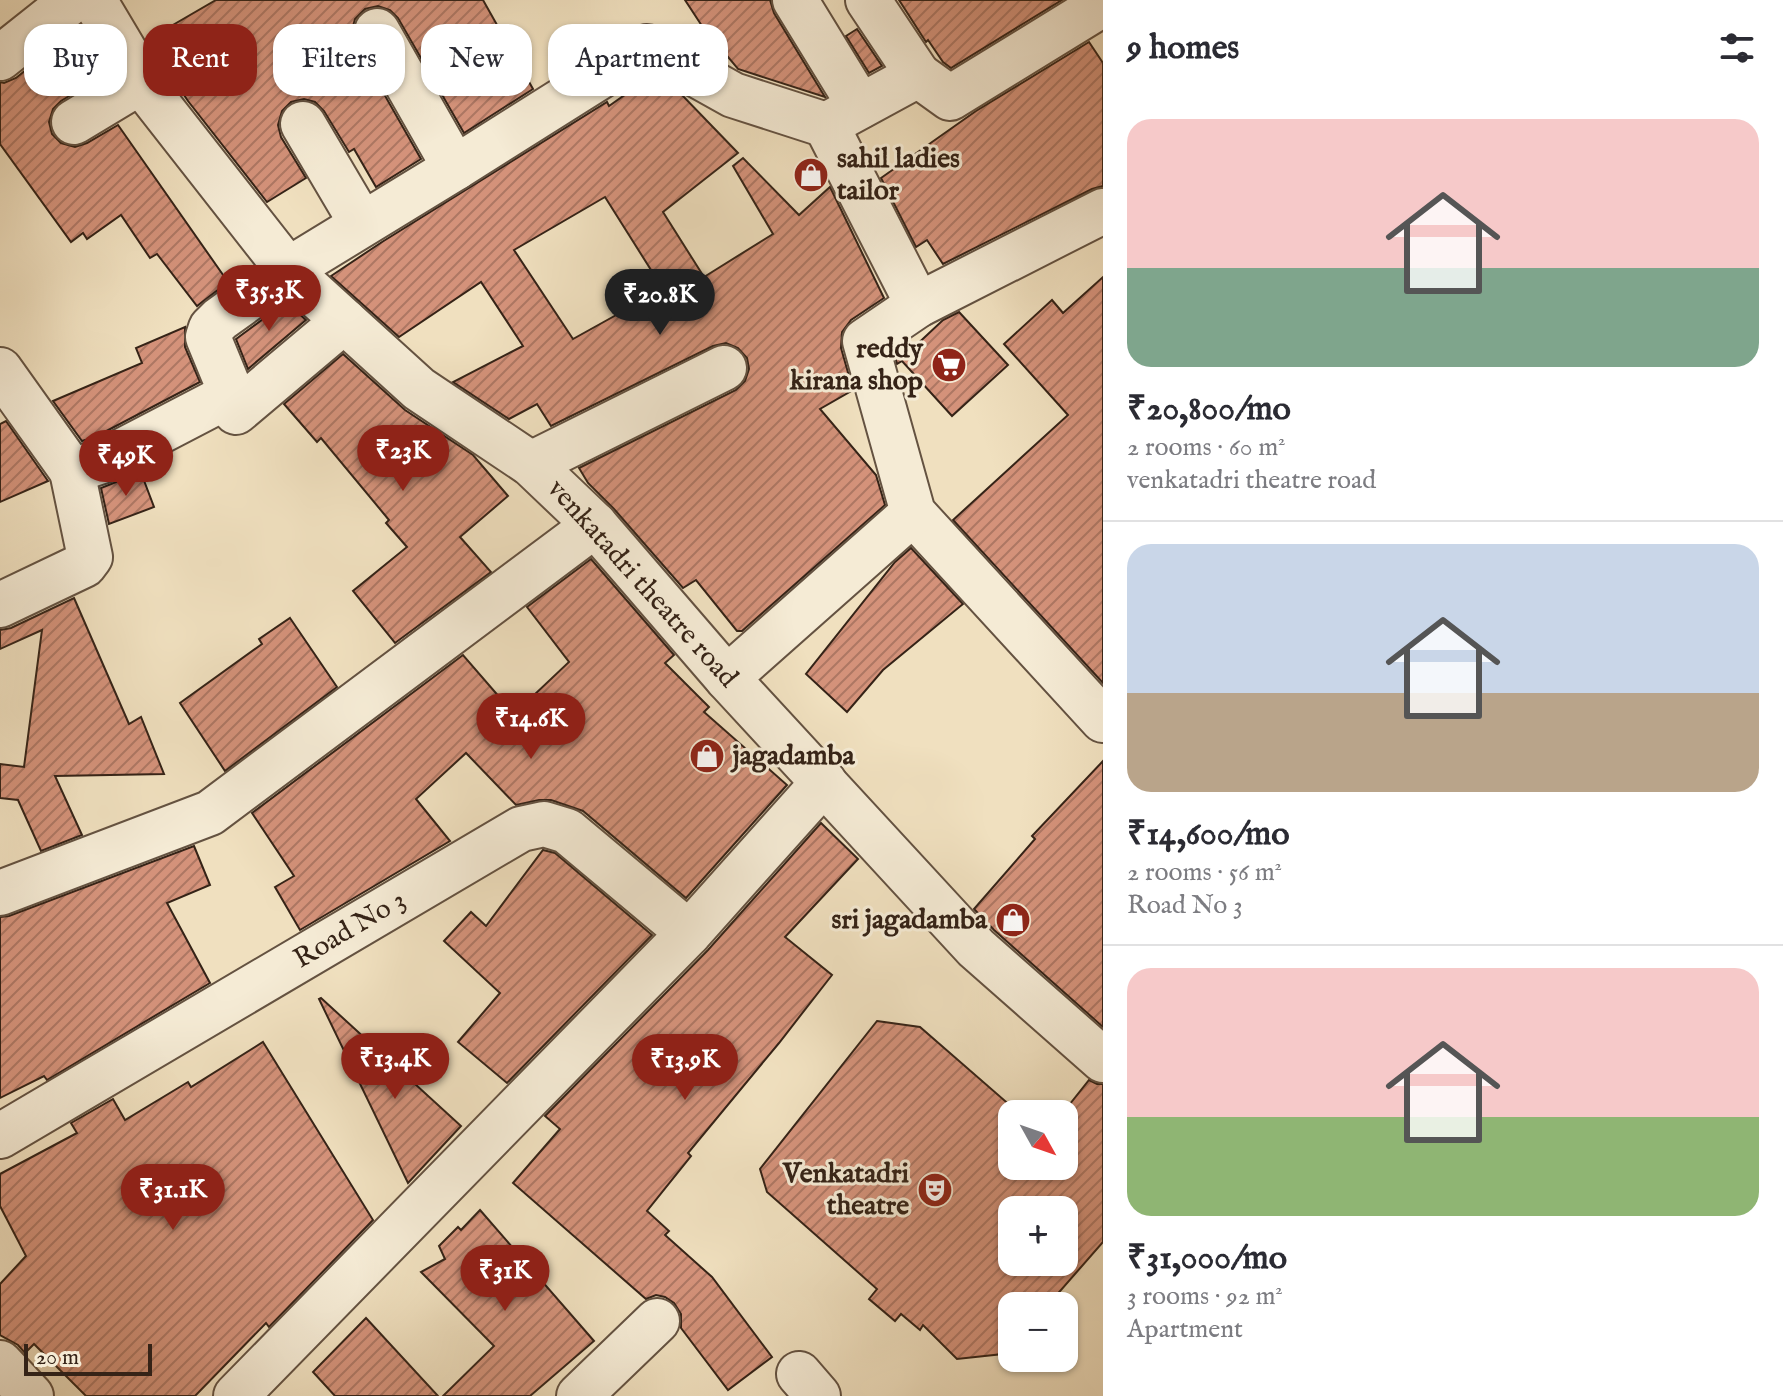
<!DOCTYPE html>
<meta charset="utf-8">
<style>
:root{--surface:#fff;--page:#f2f2f3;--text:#2b2b33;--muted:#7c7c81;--line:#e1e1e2;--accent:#8f2418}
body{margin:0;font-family:"IM FELL English",serif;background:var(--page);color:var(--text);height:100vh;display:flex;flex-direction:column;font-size:30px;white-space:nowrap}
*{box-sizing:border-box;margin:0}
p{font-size:26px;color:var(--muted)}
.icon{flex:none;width:44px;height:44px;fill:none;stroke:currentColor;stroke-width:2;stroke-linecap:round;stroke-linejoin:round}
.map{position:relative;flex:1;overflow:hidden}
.sheet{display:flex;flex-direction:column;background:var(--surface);width:680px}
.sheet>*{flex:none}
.top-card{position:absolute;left:24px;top:24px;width:760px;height:72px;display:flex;gap:16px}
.needle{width:52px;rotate:130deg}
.controls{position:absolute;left:998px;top:1100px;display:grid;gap:16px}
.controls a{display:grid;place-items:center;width:80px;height:80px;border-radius:16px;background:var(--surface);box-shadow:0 2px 6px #0004;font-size:40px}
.scale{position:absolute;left:24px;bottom:20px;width:128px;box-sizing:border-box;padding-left:8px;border:4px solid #352317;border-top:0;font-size:22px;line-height:28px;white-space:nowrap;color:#352317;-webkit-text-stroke:6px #f5ebd5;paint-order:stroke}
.price{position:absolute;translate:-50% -68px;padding:0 18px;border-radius:28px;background:var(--accent);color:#fff;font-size:26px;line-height:52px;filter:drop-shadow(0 2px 4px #0008)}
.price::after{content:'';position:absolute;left:50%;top:48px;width:24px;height:18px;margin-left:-12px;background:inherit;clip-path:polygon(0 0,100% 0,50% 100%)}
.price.current{background:#222;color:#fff}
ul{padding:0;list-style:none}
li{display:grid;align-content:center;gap:16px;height:424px;padding:0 24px}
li+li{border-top:2px solid var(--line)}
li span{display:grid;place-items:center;height:248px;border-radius:24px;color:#555}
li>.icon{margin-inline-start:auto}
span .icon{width:144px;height:144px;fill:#fffc;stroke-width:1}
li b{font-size:34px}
h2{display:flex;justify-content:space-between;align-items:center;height:96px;padding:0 24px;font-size:34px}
.pill{padding:0 28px;border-radius:24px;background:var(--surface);box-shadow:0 2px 6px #0004;font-size:28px;line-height:72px}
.pill.current{background:var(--accent);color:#fff}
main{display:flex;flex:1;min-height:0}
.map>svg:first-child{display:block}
.building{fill:url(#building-hatch);stroke:#352317;stroke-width:2;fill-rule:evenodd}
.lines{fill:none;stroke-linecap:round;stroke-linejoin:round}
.minor-casing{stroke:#645241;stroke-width:48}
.minor{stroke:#f5ebd5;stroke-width:44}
.labels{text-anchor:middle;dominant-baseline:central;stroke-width:6;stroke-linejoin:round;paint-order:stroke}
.poi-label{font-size:28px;font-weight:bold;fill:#352317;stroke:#f5ebd5;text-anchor:end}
.street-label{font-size:28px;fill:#352317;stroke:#f5ebd5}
</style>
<main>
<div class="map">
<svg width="1103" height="1396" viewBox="0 0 1103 1396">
<defs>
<pattern id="building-hatch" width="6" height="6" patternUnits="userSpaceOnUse" patternTransform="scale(2)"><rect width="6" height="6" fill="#d4927a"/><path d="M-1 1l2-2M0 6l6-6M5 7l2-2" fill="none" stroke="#ad7763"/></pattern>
</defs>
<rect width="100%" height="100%" fill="#f0e0bf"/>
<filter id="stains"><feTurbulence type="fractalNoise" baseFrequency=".0025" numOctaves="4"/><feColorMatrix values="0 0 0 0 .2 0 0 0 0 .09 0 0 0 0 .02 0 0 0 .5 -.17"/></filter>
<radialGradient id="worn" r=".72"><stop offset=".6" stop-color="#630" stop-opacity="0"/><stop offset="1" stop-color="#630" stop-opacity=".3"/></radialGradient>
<g class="building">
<polygon points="216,0 483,0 533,89 464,133 398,18 390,10 378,6 365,9 355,19 352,30 355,43 421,159 376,187 354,149 349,152 324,111 315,102 304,99 291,102 282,111 278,125 281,137 306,178 267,202 188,101 180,89 179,90 171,80 147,40"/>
<polygon points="685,0 770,0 774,13 825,97 738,69 702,26"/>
<polygon points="899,0 1062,0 951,68 943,62 928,40 926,42"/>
<polygon points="857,29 882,66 869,73 846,36"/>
<polygon points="69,35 99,78 61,101 53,109 49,122 52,134 61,143 75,147 87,143 118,125 228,282 197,306 157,254 150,258 121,215 87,239 83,233 71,242 0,144 0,82 4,83 16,78"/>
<polygon points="1089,42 1103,63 1103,186 1092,189 943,264 927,240 916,247 881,178 976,111"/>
<path d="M650 77 683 96 738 153 663 212 704 277 773 234 733 166 743 158 799 215 830 187 884 298 851 320 842 332 841 348 853 390 820 409 876 475 885 505 742 631H737L696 580 683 588 614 509 588 483 579 468 736 390 745 381 749 369 747 358 738 348 726 343 713 346 551 426 537 404 509 419 453 382 523 346 481 282 399 337 331 276 382 242 607 102 609 106ZM605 197 663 289 573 339 514 250Z"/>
<polygon points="1103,277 1103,683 953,520 1068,415 1004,344 1052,300 1063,313"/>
<polygon points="286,302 306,320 248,369 236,339"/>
<polygon points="959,312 1008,365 952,416 902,361 897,364 894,352 907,342 911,350 943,320"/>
<polygon points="185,327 185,347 200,382 95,437 82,441 53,401 142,363 136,348"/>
<polygon points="343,354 405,410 473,455 508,496 460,537 491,572 395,643 353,591 407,547 386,523 389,520 321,438 317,442 284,404"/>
<polygon points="6,421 48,481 0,502 0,424"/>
<polygon points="140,470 154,507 109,524 101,488 116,482"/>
<polygon points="911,548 963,604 883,670 847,712 806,674 895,562"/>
<polygon points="591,559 674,655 665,663 709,707 704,712 787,785 686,898 583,811 551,800 539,800 516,805 466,753 416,799 450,841 300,930 275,887 294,876 252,813 463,655 514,714 569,662 527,607"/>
<polygon points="74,598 129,724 141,717 164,774 55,776 82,835 41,851 18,800 0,798 0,764 24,767 42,630 0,649 0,630 11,628"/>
<polygon points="290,618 337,687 225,771 180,703 262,644 259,639"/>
<polygon points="1103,761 1103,1027 994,930 974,909 1035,839 1032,836"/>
<polygon points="821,823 858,859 785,937 832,975 779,1043 688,1153 691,1156 647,1211 669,1231 665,1235 712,1277 772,1357 728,1390 681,1328 681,1314 674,1303 665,1297 656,1295 646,1299 513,1183 560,1129 545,1116 708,950"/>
<polygon points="194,846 210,885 167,903 210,983 47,1080 44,1076 0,1098 0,917 9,916"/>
<polygon points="543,850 555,853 652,935 507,1083 458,1042 500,993 444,941 471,912 486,926"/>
<polygon points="321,998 461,1126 408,1183 319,999"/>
<path d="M877 1021 920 1027 1020 1114H1012V1166H1064V1114H1062L1089 1080 1097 1084H1103V1242L1047 1306H1012V1353L957 1359 923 1325 920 1330 901 1314 895 1321 869 1299 877 1289 767 1192 760 1169ZM1012 1210H1064V1262H1012Z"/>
<polygon points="263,1042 373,1220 269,1327 266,1323 195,1396 86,1396 34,1344 25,1353 18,1345 0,1335 0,1284 26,1256 0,1206 0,1174 77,1133 71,1123 113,1099 125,1120 188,1082 191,1087"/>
<polygon points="480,1210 594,1341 530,1396 443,1396 494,1346 421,1272 445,1259 439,1246 458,1227 461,1230"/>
<polygon points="366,1318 438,1396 335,1396 313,1372"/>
</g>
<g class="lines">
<defs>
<g id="minor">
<polyline points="94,0 150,94 288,270 419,389 531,464 595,525 727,678 976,948 1103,1060"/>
<polyline points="795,0 860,106"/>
<polyline points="868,0 918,75"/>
<polyline points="377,31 455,168"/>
<polyline points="0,58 73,0"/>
<polyline points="74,122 142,81"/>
<polyline points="303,124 362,224"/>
<polyline points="826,125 918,305"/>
<polyline points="1103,211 918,305 865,341 913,513 1103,720"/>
<polyline points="0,370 72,471 105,460 226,397 229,388 208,337 211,328 220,319 288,270 455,168 647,47 733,95 826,125 918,75 950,98 1103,4"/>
<polyline points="236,412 344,321"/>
<polyline points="531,464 724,368"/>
<polyline points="0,605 84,565 90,557 72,471"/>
<polyline points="727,678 913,513"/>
<polyline points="0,893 210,813 595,525"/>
<polyline points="0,1136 521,829 544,824 567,831 689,933"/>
<polyline points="0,1363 31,1396"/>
<polyline points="799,1374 818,1396"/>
<polyline points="236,1396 689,933 824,782"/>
<polyline points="579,1396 657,1321"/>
</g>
</defs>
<use href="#minor" class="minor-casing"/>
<use href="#minor" class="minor"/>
</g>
<defs>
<symbol id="shop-disc" viewBox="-11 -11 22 22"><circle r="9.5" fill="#8f2418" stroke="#f5ebd5"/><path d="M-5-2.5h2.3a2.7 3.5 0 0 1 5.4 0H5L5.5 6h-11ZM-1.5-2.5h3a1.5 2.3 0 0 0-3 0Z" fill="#fff"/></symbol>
<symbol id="supermarket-disc" viewBox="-11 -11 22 22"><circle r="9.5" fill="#8f2418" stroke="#f5ebd5"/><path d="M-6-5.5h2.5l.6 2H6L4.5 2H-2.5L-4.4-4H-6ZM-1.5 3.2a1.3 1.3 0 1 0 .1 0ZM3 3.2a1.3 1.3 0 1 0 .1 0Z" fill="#fff"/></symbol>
<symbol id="theatre-disc" viewBox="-11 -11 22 22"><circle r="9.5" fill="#8f2418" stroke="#f5ebd5"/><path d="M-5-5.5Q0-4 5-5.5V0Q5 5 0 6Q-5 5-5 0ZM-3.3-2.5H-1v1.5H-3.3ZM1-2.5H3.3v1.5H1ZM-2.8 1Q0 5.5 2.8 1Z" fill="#fff"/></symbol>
</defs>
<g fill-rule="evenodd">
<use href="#shop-disc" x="791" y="155" width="40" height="40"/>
<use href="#supermarket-disc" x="929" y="345" width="40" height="40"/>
<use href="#shop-disc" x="687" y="736" width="40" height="40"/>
<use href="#shop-disc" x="993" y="900" width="40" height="40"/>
<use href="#theatre-disc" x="915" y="1170" width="40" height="40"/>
</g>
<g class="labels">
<g class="poi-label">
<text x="837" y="159" text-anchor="start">sahil ladies<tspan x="837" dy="32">tailor</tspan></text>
<text x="923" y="349">reddy<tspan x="923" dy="32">kirana shop</tspan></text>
<text x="733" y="756" text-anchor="start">jagadamba</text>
<text x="987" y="920">sri jagadamba</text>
<text x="909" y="1174">Venkatadri<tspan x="909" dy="32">theatre</tspan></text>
</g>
<g class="street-label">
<text transform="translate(642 584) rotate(48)">venkatadri theatre road</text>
<text transform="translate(350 930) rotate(-31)">Road No 3</text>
</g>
</g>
<rect width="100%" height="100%" filter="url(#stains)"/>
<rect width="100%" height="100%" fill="url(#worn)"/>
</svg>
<div class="controls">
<a><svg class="needle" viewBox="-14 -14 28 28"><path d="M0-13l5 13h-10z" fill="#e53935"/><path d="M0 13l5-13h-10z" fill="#7c7c81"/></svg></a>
<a>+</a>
<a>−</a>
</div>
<div class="scale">20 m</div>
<b class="price" style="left:269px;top:333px">₹35.3K</b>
<b class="price current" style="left:660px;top:337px">₹20.8K</b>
<b class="price" style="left:403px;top:493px">₹23K</b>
<b class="price" style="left:126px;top:498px">₹49K</b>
<b class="price" style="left:531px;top:761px">₹14.6K</b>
<b class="price" style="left:395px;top:1101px">₹13.4K</b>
<b class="price" style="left:685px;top:1102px">₹13.9K</b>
<b class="price" style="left:173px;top:1232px">₹31.1K</b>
<b class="price" style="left:505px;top:1313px">₹31K</b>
<div class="top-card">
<a class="pill">Buy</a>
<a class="pill current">Rent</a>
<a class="pill">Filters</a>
<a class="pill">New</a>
<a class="pill">Apartment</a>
</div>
</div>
<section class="sheet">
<h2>9 homes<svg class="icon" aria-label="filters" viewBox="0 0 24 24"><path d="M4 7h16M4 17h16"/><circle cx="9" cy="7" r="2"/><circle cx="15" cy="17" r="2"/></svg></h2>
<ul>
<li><span style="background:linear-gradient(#f6c9c9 60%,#7fa58c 0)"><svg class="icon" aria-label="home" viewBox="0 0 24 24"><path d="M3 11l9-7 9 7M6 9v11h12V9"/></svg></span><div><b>₹20,800/mo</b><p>2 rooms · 60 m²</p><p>venkatadri theatre road</p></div></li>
<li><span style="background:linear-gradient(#c9d6e8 60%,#b9a48a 0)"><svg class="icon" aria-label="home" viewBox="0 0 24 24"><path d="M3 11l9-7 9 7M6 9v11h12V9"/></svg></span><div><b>₹14,600/mo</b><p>2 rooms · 56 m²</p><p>Road No 3</p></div></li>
<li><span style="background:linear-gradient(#f6c9c9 60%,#8fb573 0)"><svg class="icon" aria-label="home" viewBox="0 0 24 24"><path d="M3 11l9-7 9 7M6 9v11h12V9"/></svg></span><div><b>₹31,000/mo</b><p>3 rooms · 92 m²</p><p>Apartment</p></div></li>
</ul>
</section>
</main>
